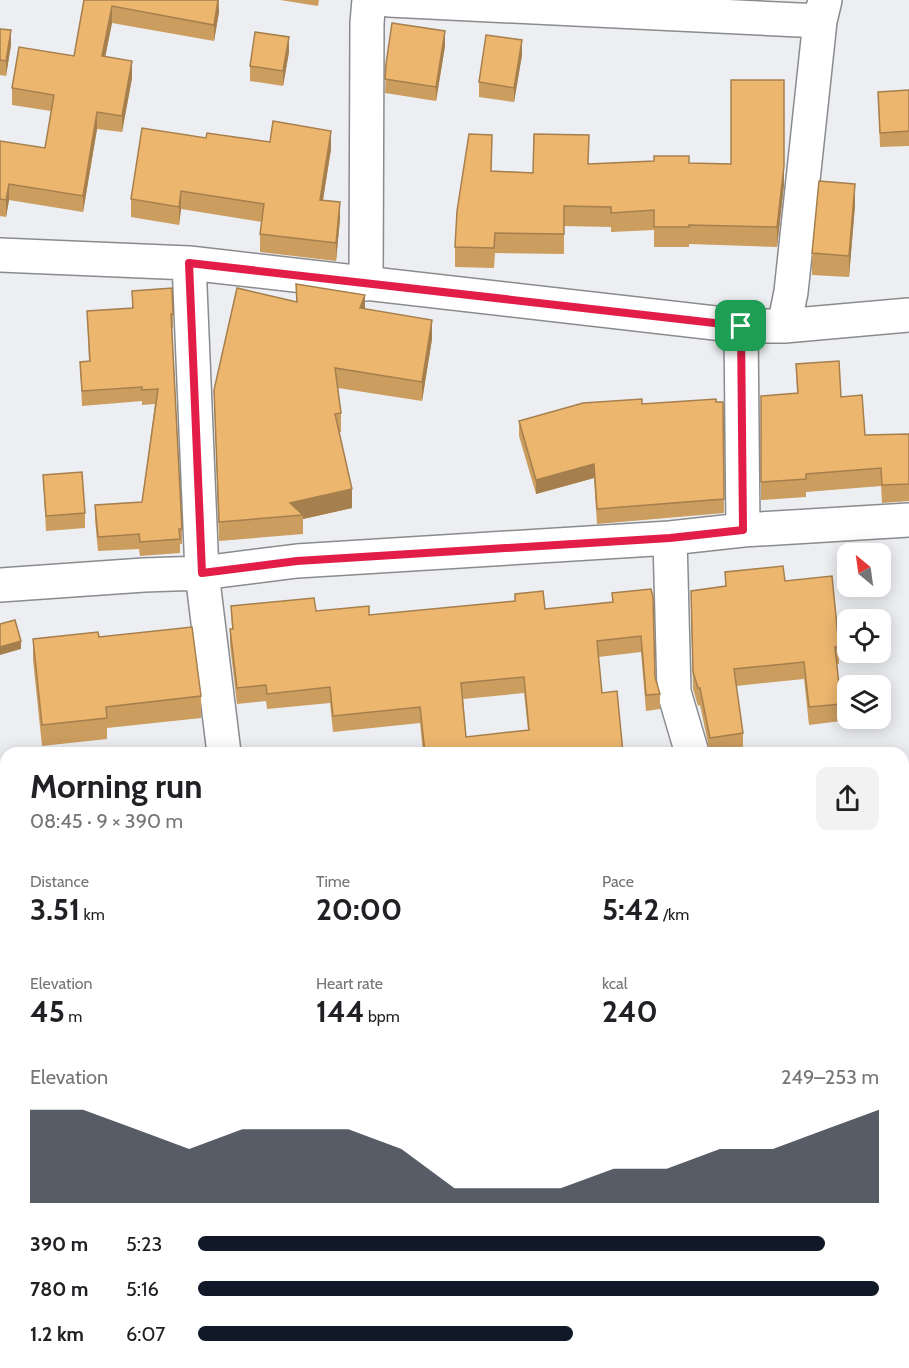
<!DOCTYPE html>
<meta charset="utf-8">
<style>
body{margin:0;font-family:Cabin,sans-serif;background:#f2f2f2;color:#202124;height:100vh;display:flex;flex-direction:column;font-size:22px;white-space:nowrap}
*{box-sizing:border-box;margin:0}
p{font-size:20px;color:#757577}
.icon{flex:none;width:33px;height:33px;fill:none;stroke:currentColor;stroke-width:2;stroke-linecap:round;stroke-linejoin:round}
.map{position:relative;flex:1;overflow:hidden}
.panel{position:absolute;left:0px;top:747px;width:909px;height:621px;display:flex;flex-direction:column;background:#fff;border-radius:18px 18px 0 0;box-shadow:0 3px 15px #0003}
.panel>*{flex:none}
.needle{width:39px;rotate:331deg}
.tools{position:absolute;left:837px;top:543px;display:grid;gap:12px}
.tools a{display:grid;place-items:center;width:54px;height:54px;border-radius:12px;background:#fff;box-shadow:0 3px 15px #0003;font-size:30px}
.pin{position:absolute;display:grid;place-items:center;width:51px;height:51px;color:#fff;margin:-26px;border-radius:12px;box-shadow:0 3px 9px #0006}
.round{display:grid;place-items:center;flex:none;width:63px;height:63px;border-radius:12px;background:#f2f2f2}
.headline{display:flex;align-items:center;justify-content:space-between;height:102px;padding:0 30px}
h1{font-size:33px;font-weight:700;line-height:45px}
.metrics{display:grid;grid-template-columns:repeat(3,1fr);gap:9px;height:102px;padding:6px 30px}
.metrics div{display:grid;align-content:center}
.metrics b{font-size:30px;font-weight:700}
.metrics small{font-size:16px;font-weight:400}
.metrics p{font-size:16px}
.chart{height:168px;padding:12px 30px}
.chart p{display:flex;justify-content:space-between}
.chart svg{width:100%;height:108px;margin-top:6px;fill:#111827;opacity:.7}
ul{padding:0 30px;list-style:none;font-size:20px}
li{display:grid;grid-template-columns:96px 72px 1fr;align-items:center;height:45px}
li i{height:15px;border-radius:8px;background:#111827}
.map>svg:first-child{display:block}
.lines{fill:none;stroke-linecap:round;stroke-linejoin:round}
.minor-casing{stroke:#8a8b8e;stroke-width:36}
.minor{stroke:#fff;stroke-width:33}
.wall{fill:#cb9d5f;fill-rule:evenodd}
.shaded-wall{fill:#a57f4d}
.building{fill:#ecb66e;stroke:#a57f4d;stroke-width:1.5;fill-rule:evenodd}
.route-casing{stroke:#fff;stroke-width:12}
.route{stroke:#e11d48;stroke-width:8}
</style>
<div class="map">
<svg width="909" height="1368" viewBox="0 0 909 1368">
<rect width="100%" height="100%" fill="#edeef1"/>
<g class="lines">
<g class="minor-casing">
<path id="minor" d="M 389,0 L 820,21
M 0,255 L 189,263 L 741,326 L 784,326 L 909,315
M 189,263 L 202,573 L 224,753
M 366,284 L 367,23 L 369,0
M 741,326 L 743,530
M 784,326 L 791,292 L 820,21 L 825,0
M 670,538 L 674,692 L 692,753
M 0,585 L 144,575 L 202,573 L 297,561 L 670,538 L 743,530 L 909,520
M 903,906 L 909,905
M 903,1078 L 909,1082
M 0,1193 L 6,1192
M 306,1362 L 307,1368"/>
</g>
<use href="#minor" class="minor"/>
</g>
<path class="wall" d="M 84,0 L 219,0 L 219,12 L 214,41 L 112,23 L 105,57 L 132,78 L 122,132 L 97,129 L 83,212 L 9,200 L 6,217 L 0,216 L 0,141 L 45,148 L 51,111 L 12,105 L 12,88 L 74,56 Z
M 280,0 L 319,0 L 318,6 Z
M 0,29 L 11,45 L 6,76 L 0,75 Z
M 445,46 L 436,101 L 385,93 L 386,64 Z
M 289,52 L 283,86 L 250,81 L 250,66 Z
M 522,55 L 514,102 L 479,97 L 479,82 Z
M 909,90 L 909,146 L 880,147 L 878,92 Z
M 206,138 L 270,142 L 331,149 L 323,200 L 340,219 L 336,261 L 260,252 L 260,234 L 262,222 L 181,209 L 179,225 L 131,217 L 131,199 Z
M 689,163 L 784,185 L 777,247 L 689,244 L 689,247 L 654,247 L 654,230 L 611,232 L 611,227 L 564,226 L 564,254 L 495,253 L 494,268 L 455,267 L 455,247 L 492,171 L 533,173 L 588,164 Z
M 855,205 L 849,277 L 812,275 L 812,253 Z
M 296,284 L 365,309 L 432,339 L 422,401 L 338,388 L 341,413 L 341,432 L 339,432 L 352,508 L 303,519 L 303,534 L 219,541 L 214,390 L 296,302 Z
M 132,291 L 173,314 L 173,328 L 172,328 L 182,529 L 182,544 L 180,544 L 180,553 L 140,556 L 139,549 L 98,551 L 95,520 L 95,505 L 142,502 L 155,404 L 142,405 L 142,401 L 82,406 L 80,362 L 89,361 L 87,311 L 132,308 Z
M 796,364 L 841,397 L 865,435 L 909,434 L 909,501 L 882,503 L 881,486 L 806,492 L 806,497 L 761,500 L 761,396 L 797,393 Z
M 716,402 L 723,402 L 724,513 L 597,524 L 594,478 L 536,494 L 519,436 L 519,421 L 642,404 Z
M 43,475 L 85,513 L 85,528 L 46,531 Z
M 725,572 L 785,581 L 839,647 L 839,664 L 837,664 L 841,704 L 841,721 L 809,725 L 804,679 L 736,686 L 743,733 L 743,750 L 723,753 L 710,753 L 700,705 L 698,706 L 693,689 L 691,608 L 725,586 Z
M 651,589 L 655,677 L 660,694 L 660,709 L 646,711 L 641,652 L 598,657 L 602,693 L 623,753 L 423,753 L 420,723 L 333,732 L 330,703 L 267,709 L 266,701 L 237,704 L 230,645 L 230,629 L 232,629 L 231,606 L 369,615 L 515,601 L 515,594 L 545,609 L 612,602 L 612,593 ZM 524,693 L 528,730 L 466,737 L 463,699 Z
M 99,637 L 201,696 L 201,718 L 107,728 L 107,739 L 42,746 L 33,660 L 33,639 Z
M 909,839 L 909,887 L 903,887 L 903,840 Z
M 6,877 L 6,1008 L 0,1009 L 0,878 Z
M 909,933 L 909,1062 L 904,1059 L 903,934 Z
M 6,1089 L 6,1156 L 0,1157 L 0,1090 Z
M 353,1362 L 448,1362 L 450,1368 L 356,1368 Z"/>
<path class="shaded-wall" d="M 218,0 L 219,12 L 214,41 L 214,25 Z
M 112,6 L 112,23 L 102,73 L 102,56 Z
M 11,30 L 11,45 L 6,76 L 6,61 Z
M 445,31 L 445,46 L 436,101 L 436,87 Z
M 289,37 L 289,52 L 283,86 L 283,71 Z
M 522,40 L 522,55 L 514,102 L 514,88 Z
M 132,61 L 132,78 L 122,132 L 122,116 Z
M 784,80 L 784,185 L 777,247 L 777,227 Z
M 97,112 L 97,129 L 83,212 L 83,196 Z
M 331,131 L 331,149 L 320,218 L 320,200 Z
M 9,184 L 9,200 L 6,217 L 6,200 Z
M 855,184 L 855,205 L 849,277 L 849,256 Z
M 181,191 L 181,209 L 179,225 L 179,207 Z
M 340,202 L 340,219 L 336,261 L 336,243 Z
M 365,295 L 365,314 L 360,308 Z
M 432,320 L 432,339 L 422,401 L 422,382 Z
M 594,464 L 594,478 L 536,494 L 536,480 Z
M 352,489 L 352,508 L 303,519 L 303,515 L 290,503 Z
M 21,641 L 21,649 L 0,655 L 0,647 Z
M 906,872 L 906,886 L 903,887 L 903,873 Z
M 909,1202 L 909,1217 L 903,1220 L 903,1205 Z
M 220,1362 L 263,1362 L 263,1368 L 191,1368 Z"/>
<path class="building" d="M 84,0 L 218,0 L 214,25 L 112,6 L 102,56 L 132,61 L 122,116 L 97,112 L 83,196 L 9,184 L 6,200 L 0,199 L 0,141 L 45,148 L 54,95 L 12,88 L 19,47 L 74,56 Z
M 392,23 L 445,31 L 436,87 L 385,79 L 386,64 Z
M 0,29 L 11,30 L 6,61 L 0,60 Z
M 255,32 L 289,37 L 283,71 L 250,66 Z
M 486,35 L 522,40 L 514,88 L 479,82 Z
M 731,80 L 784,80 L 784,166 L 777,227 L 689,225 L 689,227 L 654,227 L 654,210 L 611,213 L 611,207 L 564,206 L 564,234 L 495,233 L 494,248 L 455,247 L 457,211 L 469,134 L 492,135 L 491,171 L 533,173 L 534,134 L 589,135 L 588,164 L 654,161 L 654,156 L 689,156 L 689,163 L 731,164 Z
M 909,90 L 909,131 L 880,133 L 878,92 Z
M 273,121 L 331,131 L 320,200 L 340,202 L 336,243 L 260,234 L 264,204 L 181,191 L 179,207 L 131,199 L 142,128 L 206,138 L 207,133 L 270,142 Z
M 819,181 L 855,184 L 849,256 L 812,253 Z
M 296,284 L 365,295 L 360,308 L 432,320 L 422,382 L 335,368 L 341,413 L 335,414 L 352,489 L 290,503 L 303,515 L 219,522 L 214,390 L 237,288 L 297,302 Z
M 172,288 L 173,314 L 171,314 L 182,529 L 179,529 L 180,539 L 140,542 L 139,534 L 98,537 L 95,505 L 142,502 L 158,389 L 142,390 L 142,387 L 82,391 L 80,362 L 90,361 L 87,311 L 133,308 L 132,291 Z
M 839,361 L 841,397 L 862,395 L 865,435 L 909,434 L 909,484 L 882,485 L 881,468 L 806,474 L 806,479 L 761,482 L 761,396 L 798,393 L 796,364 Z
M 642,399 L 642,404 L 716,399 L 716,402 L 723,402 L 724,499 L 597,509 L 594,464 L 536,480 L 519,421 L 583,403 Z
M 82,472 L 85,513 L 46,516 L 43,475 Z
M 783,566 L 785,581 L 832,576 L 839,647 L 835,647 L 841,704 L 809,707 L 804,662 L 734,669 L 743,733 L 710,738 L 700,688 L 698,688 L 693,672 L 691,591 L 726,586 L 725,572 Z
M 651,589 L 653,597 L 655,677 L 660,694 L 646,695 L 641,636 L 597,641 L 602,693 L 617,691 L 623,753 L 425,753 L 420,707 L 333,716 L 330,687 L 267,694 L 266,685 L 237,688 L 230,629 L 233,629 L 231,606 L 314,598 L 316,611 L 369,606 L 369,615 L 515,601 L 515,594 L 543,591 L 545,609 L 613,602 L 612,593 ZM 524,677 L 529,730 L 466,737 L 461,683 Z
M 15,620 L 21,641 L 0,647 L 0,624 Z
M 192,627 L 201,696 L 106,707 L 107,718 L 42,725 L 33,639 L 98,632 L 99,637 Z
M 909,839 L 909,872 L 903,873 L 903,840 Z
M 6,877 L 6,989 L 0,990 L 0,878 Z
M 909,933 L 909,1047 L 903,1045 L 903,934 Z
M 6,1089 L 6,1141 L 0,1142 L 0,1090 Z
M 905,1154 L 906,1156 L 909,1154 L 909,1202 L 903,1205 L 903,1155 Z
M 0,1338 L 1,1338 L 6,1353 L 6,1362 L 9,1362 L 10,1364 L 20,1362 L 220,1362 L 191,1368 L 0,1368 Z
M 361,1362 L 448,1362 L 450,1368 L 363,1368 Z"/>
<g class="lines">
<g class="route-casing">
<path id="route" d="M 189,263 L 741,326 L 743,530 L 670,538 L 297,561 L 202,573 Z"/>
</g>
<use href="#route" class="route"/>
</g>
</svg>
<div class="tools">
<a><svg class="needle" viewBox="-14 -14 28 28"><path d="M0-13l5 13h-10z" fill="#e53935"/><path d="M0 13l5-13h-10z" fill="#757577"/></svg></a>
<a><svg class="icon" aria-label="locate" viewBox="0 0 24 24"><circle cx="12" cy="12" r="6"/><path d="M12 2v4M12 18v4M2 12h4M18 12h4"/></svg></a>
<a><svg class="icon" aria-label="layers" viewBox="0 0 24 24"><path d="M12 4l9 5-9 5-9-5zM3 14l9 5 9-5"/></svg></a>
</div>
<div class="pin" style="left:741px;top:326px;background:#1e9e55"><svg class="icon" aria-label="arrive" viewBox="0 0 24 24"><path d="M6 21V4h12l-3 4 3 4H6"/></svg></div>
<section class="panel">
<div class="headline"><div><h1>Morning run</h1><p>08:45 · 9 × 390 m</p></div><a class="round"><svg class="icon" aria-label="share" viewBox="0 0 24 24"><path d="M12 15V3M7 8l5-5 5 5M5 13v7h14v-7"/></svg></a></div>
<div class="metrics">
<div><p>Distance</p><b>3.51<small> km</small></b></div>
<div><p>Time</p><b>20:00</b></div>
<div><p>Pace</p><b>5:42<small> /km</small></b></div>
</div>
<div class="metrics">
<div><p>Elevation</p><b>45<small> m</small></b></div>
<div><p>Heart rate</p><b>144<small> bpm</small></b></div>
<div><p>kcal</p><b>240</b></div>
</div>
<div class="chart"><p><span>Elevation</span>249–253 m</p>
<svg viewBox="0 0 160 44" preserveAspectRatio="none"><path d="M0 44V6L10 6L20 14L30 22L40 14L50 14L60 14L70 22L80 38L90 38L100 38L110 30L120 30L130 22L140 22L150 14L160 6V44z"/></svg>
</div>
<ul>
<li><b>390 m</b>5:23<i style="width:92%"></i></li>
<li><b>780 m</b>5:16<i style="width:100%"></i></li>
<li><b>1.2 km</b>6:07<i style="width:55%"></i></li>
</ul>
</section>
</div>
